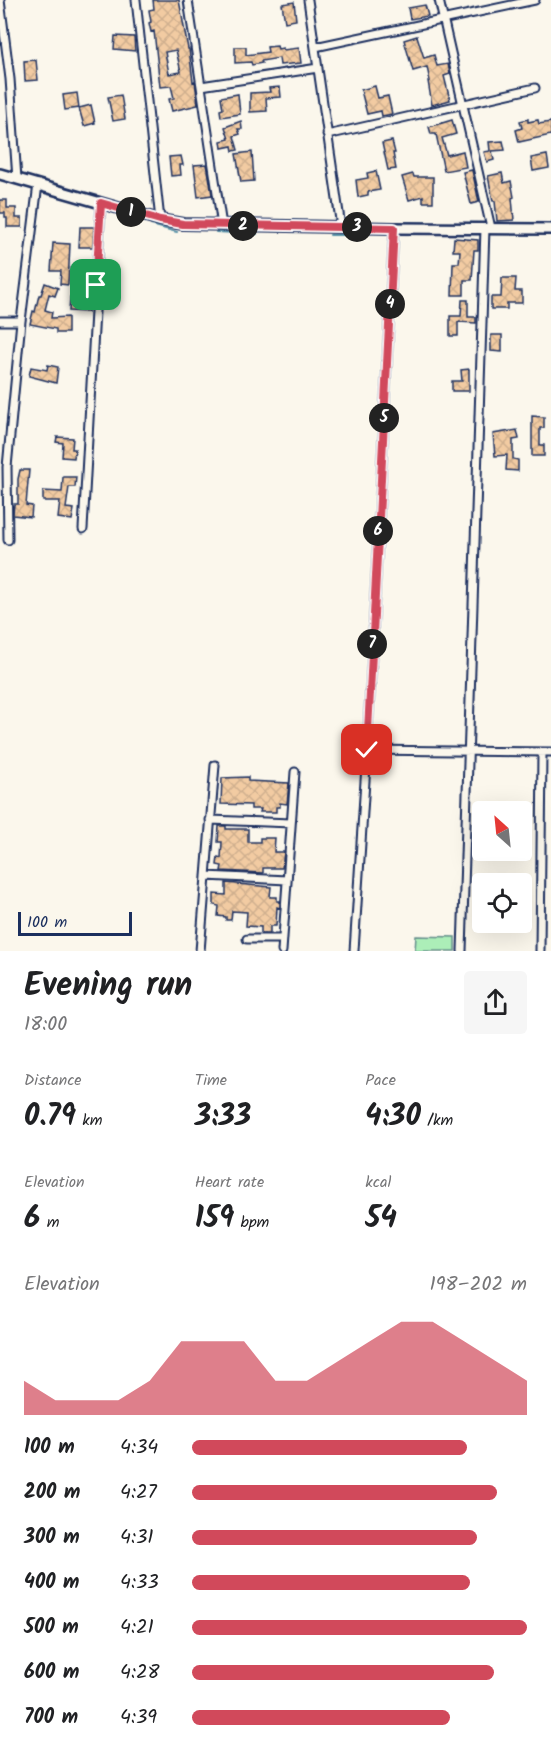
<!DOCTYPE html>
<meta charset="utf-8">
<style>
body{margin:0;font-family:Kalam,sans-serif;background:#f6f6f6;color:#202124;height:100vh;display:flex;flex-direction:column;font-size:22px;white-space:nowrap}
*{box-sizing:border-box;margin:0}
p{font-size:20px;color:#757577}
.icon{flex:none;width:33px;height:33px;fill:none;stroke:currentColor;stroke-width:2;stroke-linecap:round;stroke-linejoin:round}
.map{position:relative;height:951px;overflow:hidden}
.side{display:flex;flex-direction:column;background:#fff;flex:1}
.side>*{flex:none}
.needle{width:39px;rotate:333deg}
.fabs{position:absolute;left:472px;top:801px;display:grid;gap:12px}
.fabs a{display:grid;place-items:center;width:60px;height:60px;border-radius:6px;background:#fff;box-shadow:0 6px 24px #0002;font-size:30px}
.scale{position:absolute;left:18px;bottom:15px;width:114px;box-sizing:border-box;padding-left:6px;border:3px solid #1b2f5e;border-top:0;font-size:16px;line-height:21px;white-space:nowrap;color:#1b2f5e;-webkit-text-stroke:4px #fbf7ec;paint-order:stroke}
.pin{position:absolute;display:grid;place-items:center;width:51px;height:51px;color:#fff;margin:-26px;border-radius:12px;box-shadow:0 3px 9px #0006}
.km{position:absolute;width:30px;height:30px;margin:-15px;border-radius:50%;background:#222;color:#fff;font-size:16px;line-height:30px;text-align:center}
.round{display:grid;place-items:center;flex:none;width:63px;height:63px;border-radius:6px;background:#f6f6f6}
.headline{display:flex;align-items:center;justify-content:space-between;height:102px;padding:0 24px}
h1{font-size:33px;font-weight:700;line-height:45px}
.figures{display:grid;grid-template-columns:repeat(3,1fr);gap:9px;height:102px;padding:6px 24px}
.figures div{display:grid;align-content:center}
.figures b{font-size:30px;font-weight:700}
.figures small{font-size:16px;font-weight:400}
.figures p{font-size:16px}
.chart{height:168px;padding:12px 24px}
.chart p{display:flex;justify-content:space-between}
.chart svg{width:100%;height:108px;margin-top:6px;fill:#d1495b;opacity:.7}
ul{padding:0 24px;list-style:none;font-size:20px}
li{display:grid;grid-template-columns:96px 72px 1fr;align-items:center;height:45px}
li i{height:15px;border-radius:8px;background:#d1495b}
.map>svg:first-child{display:block}
.garden{fill:#aceeb8;stroke:#648e8b;stroke-width:1.5}
.lines{fill:none;stroke-linecap:round;stroke-linejoin:round}
.stream{stroke:#5790a6;stroke-width:2}
.building{fill:url(#building-cross-hatch);stroke:#1b2f5e;stroke-width:1.5;fill-rule:evenodd}
.minor-casing{stroke:#1b2f5e;stroke-width:11}
.secondary-casing{stroke:#1b2f5e;stroke-width:14}
.minor{stroke:#fbf7ec;stroke-width:7}
.secondary{stroke:#fbf7ec;stroke-width:9}
.route-casing{stroke:#fff;stroke-width:12}
.route{stroke:#d1495b;stroke-width:8}
</style>
<div class="map">
<svg width="551" height="951" viewBox="0 0 551 951">
<defs>
<pattern id="building-cross-hatch" width="8" height="8" patternUnits="userSpaceOnUse" patternTransform="scale(1.5)"><rect width="8" height="8" fill="#f2cba2"/><path d="M0 0l8 8M0 8l8-8" fill="none" stroke="#cfaf8e"/></pattern>
</defs>
<rect width="100%" height="100%" fill="#fbf7ec"/>
<filter id="ink" filterUnits="userSpaceOnUse"><feTurbulence type="fractalNoise" baseFrequency=".0167" numOctaves="2"/><feDisplacementMap in="SourceGraphic" scale="12" xChannelSelector="R" yChannelSelector="G"/><feConvolveMatrix kernelMatrix="1 2 1 2 8 2 1 2 1" color-interpolation-filters="sRGB"/></filter>
<g filter="url(#ink)">
<path class="garden" d="M 416,936 L 455,937 L 455,951 L 415,951 Z"/>
<g class="lines">
<path class="stream" d="M 151,225 L 177,232
M 216,232 L 257,234
M 330,235 L 361,235"/>
</g>
<path class="building" d="M 153,0 L 179,0 L 188,49 L 189,49 L 193,82 L 195,81 L 198,105 L 172,111 L 169,99 L 174,98 L 171,86 L 160,87 L 154,31 L 151,32 L 149,23 L 151,22 L 149,10 L 154,9 ZM 176,50 L 181,72 L 169,74 L 165,52 Z
M 294,2 L 296,20 L 285,22 L 282,4 Z
M 425,5 L 428,16 L 410,19 L 408,8 Z
M 115,36 L 134,37 L 135,51 L 114,49 Z
M 417,36 L 424,58 L 434,55 L 437,66 L 448,64 L 450,74 L 444,76 L 450,100 L 432,105 L 428,81 L 430,81 L 427,67 L 413,71 L 404,40 Z
M 277,46 L 278,49 L 283,48 L 283,50 L 299,48 L 301,63 L 280,65 L 279,58 L 261,61 L 262,63 L 252,65 L 251,62 L 235,63 L 235,47 L 246,47 L 246,55 L 268,52 L 267,47 Z
M 36,60 L 38,80 L 25,81 L 24,61 Z
M 375,86 L 378,98 L 388,96 L 392,114 L 382,116 L 381,111 L 367,114 L 361,90 Z
M 280,87 L 281,97 L 266,98 L 267,111 L 250,112 L 250,93 L 270,92 L 269,88 Z
M 77,93 L 79,108 L 65,110 L 63,95 Z
M 238,94 L 240,114 L 221,117 L 220,110 L 223,109 L 221,97 Z
M 121,95 L 125,119 L 113,121 L 108,97 Z
M 91,105 L 95,123 L 84,126 L 79,108 Z
M 528,119 L 528,122 L 538,120 L 539,124 L 551,122 L 551,135 L 519,142 L 516,130 L 522,128 L 520,121 Z
M 452,120 L 456,134 L 442,138 L 447,155 L 463,151 L 466,167 L 444,171 L 436,134 L 431,134 L 429,127 Z
M 241,121 L 242,129 L 238,129 L 240,134 L 234,136 L 238,150 L 233,151 L 232,146 L 222,148 L 221,141 L 229,139 L 225,127 Z
M 392,141 L 395,153 L 393,153 L 396,169 L 388,170 L 382,143 Z
M 503,141 L 505,150 L 492,151 L 494,160 L 487,162 L 484,152 L 490,151 L 489,142 Z
M 252,152 L 254,181 L 241,182 L 236,154 Z
M 547,155 L 549,168 L 533,171 L 531,158 Z
M 181,156 L 183,165 L 180,165 L 181,175 L 171,176 L 169,157 Z
M 207,164 L 212,195 L 198,197 L 194,165 Z
M 472,170 L 479,202 L 471,204 L 463,172 Z
M 376,171 L 380,190 L 368,192 L 368,195 L 358,197 L 356,180 L 368,178 L 367,173 Z
M 502,173 L 504,183 L 511,181 L 514,197 L 512,198 L 514,220 L 497,221 L 495,201 L 493,201 L 488,176 Z
M 413,174 L 414,177 L 433,177 L 433,202 L 423,202 L 423,196 L 409,200 L 402,177 Z
M 0,200 L 7,200 L 7,208 L 16,208 L 16,218 L 22,218 L 22,227 L 7,227 L 7,218 L 5,218 L 5,213 L 0,213 Z
M 80,227 L 94,227 L 93,247 L 79,247 Z
M 454,238 L 478,240 L 478,250 L 474,250 L 472,280 L 464,280 L 464,295 L 452,295 L 453,263 L 459,263 L 460,251 L 453,251 Z
M 53,243 L 70,244 L 68,285 L 60,284 L 61,271 L 51,271 Z
M 502,278 L 516,278 L 515,291 L 522,291 L 522,303 L 507,303 L 507,309 L 491,309 L 491,297 L 501,297 Z
M 45,283 L 58,288 L 55,296 L 49,294 L 45,310 L 52,312 L 51,318 L 68,317 L 68,333 L 56,333 L 56,329 L 30,324 L 33,311 L 35,312 L 39,295 L 41,295 Z
M 74,287 L 84,288 L 84,298 L 88,298 L 88,312 L 69,311 L 70,297 L 74,297 Z
M 462,300 L 468,300 L 468,317 L 476,317 L 476,323 L 458,322 L 458,336 L 450,336 L 450,316 L 461,316 Z
M 491,335 L 502,335 L 502,352 L 491,351 Z
M 48,365 L 58,367 L 56,383 L 29,376 L 31,367 L 47,370 Z
M 469,369 L 469,391 L 452,391 L 452,381 L 462,381 L 461,370 Z
M 532,416 L 544,417 L 544,428 L 540,428 L 540,445 L 544,445 L 544,456 L 532,456 Z
M 517,430 L 519,439 L 513,440 L 513,459 L 518,460 L 518,471 L 506,470 L 507,455 L 495,456 L 493,434 Z
M 57,437 L 73,438 L 72,449 L 75,449 L 74,458 L 62,457 L 63,443 L 56,442 Z
M 20,470 L 29,470 L 26,505 L 32,506 L 31,517 L 13,515 L 14,504 L 18,504 L 18,479 Z
M 63,477 L 76,477 L 75,487 L 69,487 L 66,508 L 74,509 L 72,520 L 58,518 L 60,501 L 43,501 L 43,491 L 62,492 Z
M 248,777 L 248,781 L 289,783 L 287,804 L 280,803 L 280,807 L 276,807 L 276,812 L 260,812 L 261,809 L 251,809 L 251,805 L 221,804 L 222,778 Z
M 219,826 L 226,826 L 226,829 L 248,829 L 248,842 L 260,842 L 260,838 L 275,838 L 274,852 L 284,852 L 282,868 L 263,868 L 263,873 L 221,871 L 222,866 L 217,865 L 218,857 L 221,858 L 222,842 L 218,842 Z
M 226,883 L 271,887 L 270,897 L 277,897 L 277,901 L 280,901 L 280,908 L 277,907 L 276,926 L 270,926 L 270,933 L 261,933 L 261,927 L 246,926 L 247,912 L 232,911 L 231,920 L 226,920 L 226,917 L 218,916 L 219,906 L 214,905 L 214,894 L 226,895 Z"/>
<g class="lines">
<g class="minor-casing">
<path id="minor" d="M 0,0 L 10,79 L 17,179
M 136,0 L 160,220
M 188,0 L 222,226
M 308,0 L 341,227
M 439,0 L 491,228
M 315,47 L 535,0
M 201,86 L 318,68
M 327,135 L 535,88
M 0,321 L 21,321
M 83,529 L 101,203
M 8,540 L 7,467 L 21,321 L 38,184
M 367,750 L 551,752
M 210,820 L 291,823
M 206,876 L 287,880
M 247,939 L 283,939
M 200,951 L 215,765
M 282,951 L 295,772
M 354,951 L 367,750 L 394,228
M 462,951 L 485,228
M 540,951 L 542,752"/>
</g>
<g class="secondary-casing">
<path id="secondary" d="M 0,174 L 160,220 L 183,224 L 394,228 L 551,229"/>
</g>
<use href="#minor" class="minor"/>
<use href="#secondary" class="secondary"/>
</g>
</g>
<g class="lines" filter="url(#ink)">
<g class="route-casing">
<path id="route" d="M 96,285 L 101,203 L 160,220 L 183,224 L 394,228 L 367,750"/>
</g>
<use href="#route" class="route"/>
</g>
</svg>
<div class="fabs">
<a><svg class="needle" viewBox="-14 -14 28 28"><path d="M0-13l5 13h-10z" fill="#e53935"/><path d="M0 13l5-13h-10z" fill="#757577"/></svg></a>
<a><svg class="icon" aria-label="locate" viewBox="0 0 24 24"><circle cx="12" cy="12" r="6"/><path d="M12 2v4M12 18v4M2 12h4M18 12h4"/></svg></a>
</div>
<div class="scale">100 m</div>
<div class="pin" style="left:96px;top:285px;background:#1e9e55"><svg class="icon" aria-label="arrive" viewBox="0 0 24 24"><path d="M6 21V4h12l-3 4 3 4H6"/></svg></div>
<div class="pin" style="left:367px;top:750px;background:#d93025"><svg class="icon" aria-label="check" viewBox="0 0 24 24"><path d="M5 12l5 5 9-10"/></svg></div>
<b class="km" style="left:131px;top:212px">1</b>
<b class="km" style="left:243px;top:226px">2</b>
<b class="km" style="left:357px;top:227px">3</b>
<b class="km" style="left:390px;top:304px">4</b>
<b class="km" style="left:384px;top:418px">5</b>
<b class="km" style="left:378px;top:531px">6</b>
<b class="km" style="left:372px;top:644px">7</b>
</div>
<section class="side">
<div class="headline"><div><h1>Evening run</h1><p>18:00</p></div><a class="round"><svg class="icon" aria-label="share" viewBox="0 0 24 24"><path d="M12 15V3M7 8l5-5 5 5M5 13v7h14v-7"/></svg></a></div>
<div class="figures">
<div><p>Distance</p><b>0.79<small> km</small></b></div>
<div><p>Time</p><b>3:33</b></div>
<div><p>Pace</p><b>4:30<small> /km</small></b></div>
</div>
<div class="figures">
<div><p>Elevation</p><b>6<small> m</small></b></div>
<div><p>Heart rate</p><b>159<small> bpm</small></b></div>
<div><p>kcal</p><b>54</b></div>
</div>
<div class="chart"><p><span>Elevation</span>198–202 m</p>
<svg viewBox="0 0 160 44" preserveAspectRatio="none"><path d="M0 44V30L10 38L20 38L30 38L40 30L50 14L60 14L70 14L80 30L90 30L100 22L110 14L120 6L130 6L140 14L150 22L160 30V44z"/></svg>
</div>
<ul>
<li><b>100 m</b>4:34<i style="width:82%"></i></li>
<li><b>200 m</b>4:27<i style="width:91%"></i></li>
<li><b>300 m</b>4:31<i style="width:85%"></i></li>
<li><b>400 m</b>4:33<i style="width:83%"></i></li>
<li><b>500 m</b>4:21<i style="width:100%"></i></li>
<li><b>600 m</b>4:28<i style="width:90%"></i></li>
<li><b>700 m</b>4:39<i style="width:77%"></i></li>
</ul>
</section>
